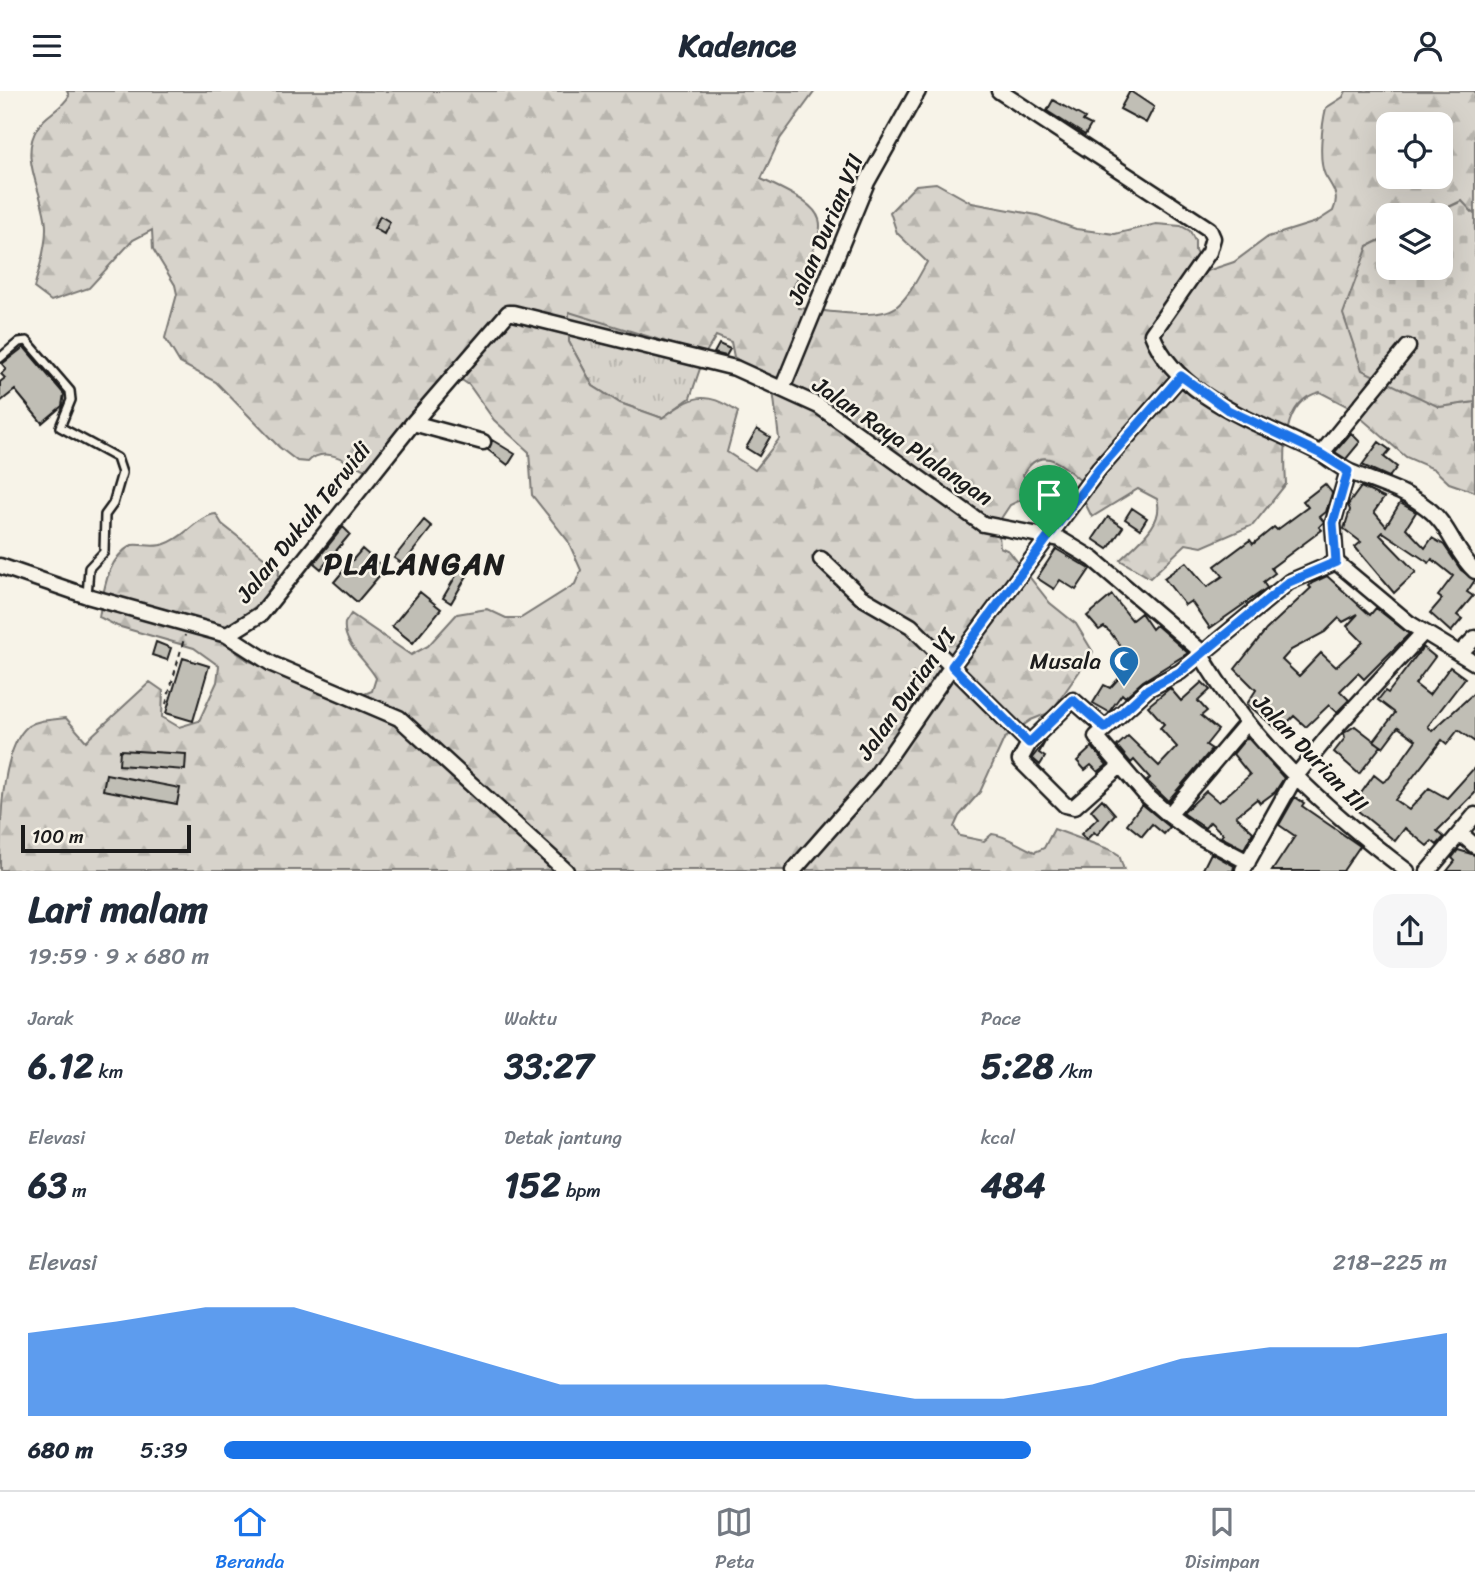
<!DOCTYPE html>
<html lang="id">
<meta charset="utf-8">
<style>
body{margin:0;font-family:Sriracha,sans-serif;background:#f6f6f7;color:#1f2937;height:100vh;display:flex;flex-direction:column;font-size:26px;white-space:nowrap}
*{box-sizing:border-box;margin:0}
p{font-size:23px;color:#747a83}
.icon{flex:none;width:38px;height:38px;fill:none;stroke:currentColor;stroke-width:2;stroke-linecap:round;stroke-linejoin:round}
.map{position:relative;height:780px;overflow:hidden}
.drawer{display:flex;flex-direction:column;background:#fff;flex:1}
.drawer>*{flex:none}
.fabs{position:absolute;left:1376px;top:21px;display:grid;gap:14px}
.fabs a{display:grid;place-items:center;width:77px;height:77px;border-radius:14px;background:#fff;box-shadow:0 7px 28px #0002;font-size:35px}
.scale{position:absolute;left:21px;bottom:18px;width:170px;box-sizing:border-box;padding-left:7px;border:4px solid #1c1c1c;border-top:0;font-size:19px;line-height:24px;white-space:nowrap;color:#1c1c1c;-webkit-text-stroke:5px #f7f3e8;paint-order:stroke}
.pin{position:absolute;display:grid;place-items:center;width:60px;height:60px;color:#fff;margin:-72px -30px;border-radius:50% 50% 50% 0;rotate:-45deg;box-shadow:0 0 7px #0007}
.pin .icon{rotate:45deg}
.round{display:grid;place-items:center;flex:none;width:74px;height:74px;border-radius:21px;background:#f6f6f7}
.summary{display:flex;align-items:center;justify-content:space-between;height:119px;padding:0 28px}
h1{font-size:38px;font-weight:800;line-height:52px}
.figures{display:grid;grid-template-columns:repeat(3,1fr);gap:10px;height:119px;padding:7px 28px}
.figures div{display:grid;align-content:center}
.figures b{font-size:35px;font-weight:800}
.figures small{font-size:19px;font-weight:400}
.figures p{font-size:19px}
.chart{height:196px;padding:14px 28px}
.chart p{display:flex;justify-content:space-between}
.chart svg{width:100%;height:126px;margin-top:7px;fill:#1a73e8;opacity:.7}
ul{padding:0 28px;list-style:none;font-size:23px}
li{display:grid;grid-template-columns:112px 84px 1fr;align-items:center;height:52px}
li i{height:18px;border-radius:9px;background:#1a73e8}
header{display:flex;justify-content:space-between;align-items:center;height:91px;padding:0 28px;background:#fff;font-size:32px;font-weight:800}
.menu{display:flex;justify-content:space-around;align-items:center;height:98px;border-top:2px solid #e0e1e3;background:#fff;font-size:19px;color:#747a83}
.menu a{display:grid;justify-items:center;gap:4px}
.menu .current{color:#1a73e8}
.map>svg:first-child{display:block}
.grass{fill:url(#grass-tufts);stroke:#7a7874;stroke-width:2}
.forest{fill:url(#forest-firs);stroke:#7a7874;stroke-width:2;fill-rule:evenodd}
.cemetery{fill:url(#cemetery-stones);stroke:#7a7874;stroke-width:2}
.building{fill:#c0beb5;stroke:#1c1c1c;stroke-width:2;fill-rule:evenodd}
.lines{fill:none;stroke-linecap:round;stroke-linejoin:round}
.service-casing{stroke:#1c1c1c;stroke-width:12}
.minor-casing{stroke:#1c1c1c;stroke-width:19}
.path{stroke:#1c1c1c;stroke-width:2;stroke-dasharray:5 5;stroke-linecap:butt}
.service{stroke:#f7f3e8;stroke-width:7}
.minor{stroke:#f7f3e8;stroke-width:14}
.route-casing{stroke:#fff;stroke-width:14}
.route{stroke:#1a73e8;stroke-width:9}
.labels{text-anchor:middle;stroke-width:5;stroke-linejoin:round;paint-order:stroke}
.street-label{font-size:23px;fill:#1c1c1c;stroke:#f7f3e8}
.poi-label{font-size:23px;fill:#1c1c1c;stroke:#f7f3e8;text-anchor:end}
.district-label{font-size:30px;font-weight:bold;letter-spacing:2px;fill:#1c1c1c;stroke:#f7f3e8}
</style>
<header><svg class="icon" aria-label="menu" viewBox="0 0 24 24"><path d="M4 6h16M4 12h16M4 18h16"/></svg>Kadence<svg class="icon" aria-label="person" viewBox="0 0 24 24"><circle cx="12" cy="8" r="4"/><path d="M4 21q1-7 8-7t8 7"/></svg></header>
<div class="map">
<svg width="1475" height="780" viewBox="0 0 1475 780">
<defs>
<pattern id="grass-tufts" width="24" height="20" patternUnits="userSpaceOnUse" patternTransform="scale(1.75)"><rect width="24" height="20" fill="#d7d3cb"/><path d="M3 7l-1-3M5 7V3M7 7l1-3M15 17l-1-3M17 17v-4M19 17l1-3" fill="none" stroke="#b8b5ae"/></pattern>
<pattern id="forest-firs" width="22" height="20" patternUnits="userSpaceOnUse" patternTransform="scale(1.75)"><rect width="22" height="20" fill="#d7d3cb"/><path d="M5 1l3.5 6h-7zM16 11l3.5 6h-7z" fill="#b8b5ae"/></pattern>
<pattern id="cemetery-stones" width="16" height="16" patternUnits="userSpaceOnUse" patternTransform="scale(1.75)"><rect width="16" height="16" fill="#d7d3cb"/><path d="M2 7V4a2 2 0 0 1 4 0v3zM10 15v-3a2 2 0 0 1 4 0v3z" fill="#b8b5ae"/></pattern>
</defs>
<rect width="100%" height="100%" fill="#f7f3e8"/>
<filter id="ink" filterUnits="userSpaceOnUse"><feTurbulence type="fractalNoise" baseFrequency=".0143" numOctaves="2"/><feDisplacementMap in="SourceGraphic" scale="14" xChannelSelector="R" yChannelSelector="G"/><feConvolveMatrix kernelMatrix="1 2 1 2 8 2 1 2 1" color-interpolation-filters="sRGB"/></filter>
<g filter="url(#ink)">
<path class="grass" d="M 569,220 L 705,263 L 690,307 L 662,327 L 620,312 L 593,295 L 569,251 Z"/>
<path class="forest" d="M 67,0 L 815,0 L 780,48 L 761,88 C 838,123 830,130 792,198 L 799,217 C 823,219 876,230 896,216 C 909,206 919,185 927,171 L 897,142 L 890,121 L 916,94 L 936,92 L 972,112 L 1037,124 L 1076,138 L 1115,143 L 1156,133 L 1181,135 L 1190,140 L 1195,150 L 1195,160 L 1207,180 L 1234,171 L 1268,146 L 1316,131 L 1333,120 C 1340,104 1333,98 1325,84 C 1318,70 1322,33 1326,17 L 1343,6 L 1346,0 L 1475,0 L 1475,124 L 1461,110 L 1432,124 L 1388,124 L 1388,145 L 1368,155 L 1439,316 L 1475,311 L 1475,401 L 1449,392 L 1434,378 L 1406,366 L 1347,315 L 1320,301 C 1281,310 1284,361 1286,393 L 1253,434 L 1202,456 L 1186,453 L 1150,487 L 1120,469 C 1136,453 1165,433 1157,408 L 1138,398 L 1092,426 L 1081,404 L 1083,392 C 1064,376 1042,350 1023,384 L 1035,402 L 1010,414 L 998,432 L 1000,456 L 1009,460 L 1050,512 L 1076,533 L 1093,561 L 1051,621 L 1031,629 L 1004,648 L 980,701 L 959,725 L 954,736 L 960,745 L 984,750 L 992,743 C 1006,744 1021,756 1035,761 L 1044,757 L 1054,738 L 1111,759 L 1119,764 L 1124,779 L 0,779 C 0,739 0,658 28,635 C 39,628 53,629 66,627 L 86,650 L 150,591 L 163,600 L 162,626 L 179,636 L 199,630 L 217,591 L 219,575 L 194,557 L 117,535 L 99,526 C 104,500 106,468 132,454 C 144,453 154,457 165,453 C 185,447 197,425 216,423 L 222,433 L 279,478 C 281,501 250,520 233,531 L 233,559 L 249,570 L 357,606 L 372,600 L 376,587 C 367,570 342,553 345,532 L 351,523 L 411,564 L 428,555 L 457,523 L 487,518 L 506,527 L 521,527 L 575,493 L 581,479 L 568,450 L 532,404 L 529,361 L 494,329 L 469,294 L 447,279 L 387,357 L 365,379 C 346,370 324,354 308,371 L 297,370 L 279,356 L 216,291 L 180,272 L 165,247 L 177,203 L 175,194 L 153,158 L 152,139 L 133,149 L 89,197 L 51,210 L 34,197 C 39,178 46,157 46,137 C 46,105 17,67 38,36 C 46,23 61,19 69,5 ZM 1388,33 L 1440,33 L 1440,86 L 1388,86 ZM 569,221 L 705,263 L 716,245 L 731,251 L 734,266 L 772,291 L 779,348 L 755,379 L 727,361 L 738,321 C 704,299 694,304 662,327 L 620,312 L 593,295 L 569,251 Z"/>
<path class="cemetery" d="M 1462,110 L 1475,124 L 1475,311 L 1439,316 L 1362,279 L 1343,223 L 1368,155 L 1388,145 L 1388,177 L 1440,177 L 1440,124 L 1432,124 Z"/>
<path class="building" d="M 1130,0 L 1154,16 L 1146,32 L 1120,18 Z
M 1053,9 L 1085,27 L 1083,30 L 1091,34 L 1085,44 L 1047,20 Z
M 380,125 L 390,131 L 384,143 L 374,137 Z
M 719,253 L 730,258 L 726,265 L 714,262 Z
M 24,256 L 64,303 L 62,315 L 42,332 L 15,299 L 0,311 L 0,291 L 5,287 L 1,283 L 6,278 L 2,273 Z
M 757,338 L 770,346 L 759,365 L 746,357 Z
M 1351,342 L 1360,351 L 1346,368 L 1335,361 Z
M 492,349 L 515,363 L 508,374 L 488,359 Z
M 1379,351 L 1390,359 L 1384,366 L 1397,376 L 1389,386 L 1362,374 Z
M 1325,393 L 1332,402 L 1326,421 L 1320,426 L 1324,431 L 1319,436 L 1322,439 L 1271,477 L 1275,482 L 1263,491 L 1267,497 L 1210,537 L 1191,510 L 1185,514 L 1164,487 L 1186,471 L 1207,496 L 1223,485 L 1215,475 L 1250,449 L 1253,453 L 1274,436 L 1277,439 L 1308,416 L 1303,410 Z
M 1361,396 L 1384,407 L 1374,421 L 1386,435 L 1400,412 L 1416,421 L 1406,437 L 1425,457 L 1432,447 L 1444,454 L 1461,479 L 1475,489 L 1467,501 L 1473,505 L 1457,524 L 1462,528 L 1451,541 L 1430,522 L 1442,508 L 1438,505 L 1453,485 L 1432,468 L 1429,472 L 1383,441 L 1380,444 L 1416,481 L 1394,502 L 1355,456 L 1361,451 L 1344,438 L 1350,419 L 1348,414 Z
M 1132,417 L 1147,427 L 1140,438 L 1125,428 Z
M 1108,426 L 1123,436 L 1108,458 L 1093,448 Z
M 424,429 L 432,436 L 403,473 L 394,467 Z
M 343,436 L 350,443 L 321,478 L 314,472 Z
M 362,458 L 385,478 L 357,511 L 334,491 Z
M 1056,458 L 1090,478 L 1076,499 L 1060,489 L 1054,498 L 1037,487 Z
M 460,478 L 468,483 L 451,512 L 443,507 Z
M 1327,485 L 1370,524 L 1376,517 L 1409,543 L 1364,588 L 1358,582 L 1340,600 L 1349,609 L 1337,621 L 1329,614 L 1306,636 L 1294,625 L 1279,640 L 1247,613 L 1256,599 L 1235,578 L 1266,539 L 1311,497 L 1309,495 L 1312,492 ZM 1358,523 L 1347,535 L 1363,551 L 1336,576 L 1321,562 L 1299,585 L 1282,569 L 1291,559 L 1325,541 L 1339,527 L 1343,531 Z
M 420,501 L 441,518 L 413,552 L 392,535 Z
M 1112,504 L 1132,529 L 1141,522 L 1152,538 L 1156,534 L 1188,562 L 1143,590 L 1125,606 L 1122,603 L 1109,621 L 1093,612 L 1104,594 L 1110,597 L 1133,572 L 1110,541 L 1104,536 L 1099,539 L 1087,525 Z
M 156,551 L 171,557 L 167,569 L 152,564 Z
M 1423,556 L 1435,566 L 1415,593 L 1429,604 L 1450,576 L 1465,587 L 1428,635 L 1432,640 L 1475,601 L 1475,651 L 1458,639 L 1447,653 L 1442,649 L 1395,709 L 1409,719 L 1429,697 L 1447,707 L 1475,676 L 1475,702 L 1437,740 L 1444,746 L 1437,754 L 1432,750 L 1427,755 L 1405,737 L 1395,750 L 1352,715 L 1374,684 L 1383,691 L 1389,687 L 1416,649 L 1398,636 L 1383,656 L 1374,650 L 1395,622 L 1378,609 L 1385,600 L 1388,602 Z
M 183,567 L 209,575 L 193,630 L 166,622 Z
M 1202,591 L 1210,599 L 1198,610 L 1207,620 L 1201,625 L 1218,639 L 1206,654 L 1212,658 L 1168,710 L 1147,690 L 1150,687 L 1134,669 L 1131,672 L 1117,655 L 1128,645 L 1159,675 L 1177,656 L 1160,637 L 1164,633 L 1148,615 L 1170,597 L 1181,610 Z
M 1355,635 L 1381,655 L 1359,683 L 1334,661 L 1345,647 L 1344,642 Z
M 1247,646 L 1284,687 L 1275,701 L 1260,712 L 1257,708 L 1236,725 L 1253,741 L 1244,758 L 1221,746 L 1223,743 L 1210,731 L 1205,737 L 1183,722 L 1206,700 L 1219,711 L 1250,684 L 1233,663 Z
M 1046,649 L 1039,662 L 1045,666 L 1040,674 L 1032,667 Z
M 1092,656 L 1107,674 L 1098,681 L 1091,674 L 1085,679 L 1077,670 Z
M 120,659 L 186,663 L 185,679 L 119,674 Z
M 106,683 L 180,697 L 177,713 L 103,699 Z
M 1295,706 L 1304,712 L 1302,715 L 1360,755 L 1343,780 L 1272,780 L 1295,745 L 1279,734 Z
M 1102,708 L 1115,723 L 1097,744 L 1094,741 L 1086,749 L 1081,743 L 1098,727 L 1091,719 Z
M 1142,713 L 1170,736 L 1164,743 L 1152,733 L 1142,745 L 1127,733 Z
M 1458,759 L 1475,764 L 1475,780 L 1447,780 L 1455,770 L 1452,767 Z
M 1211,762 L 1234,775 L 1233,780 L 1202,780 Z"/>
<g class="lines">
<g class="service-casing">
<path id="service" d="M 0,267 L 19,251 L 27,250 L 70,300 L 71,309 L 60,336 L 117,367 L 122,382 L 113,413 L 105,424 L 104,461 L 89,477 L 87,505"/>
</g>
<g class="minor-casing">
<path id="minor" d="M 999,0 L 1209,138 L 1213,147 L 1209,161 L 1152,243 C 1177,308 1261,332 1318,361 C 1329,367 1338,376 1350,381 C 1376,392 1404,399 1427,417 C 1449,433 1455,462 1475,480
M 782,298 L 867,91 L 918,0
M 413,332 L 483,351
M 1321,363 L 1408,256
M 821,468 L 861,506 L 911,535 L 1029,652 L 1020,669 L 1065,714 L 1074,716 L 1120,675
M 1336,471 L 1333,432 L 1348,380
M 0,475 L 87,505 L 227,544 L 272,573 L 399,627 L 566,780
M 227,544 L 261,523 L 413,332 L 508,222 L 513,222 L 735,277 L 819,315 L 983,433 L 1060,448 L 1093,468 L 1203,562 L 1289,491 L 1336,471 L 1409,532 L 1475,572
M 1203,562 L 1201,564 C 1252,652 1326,719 1407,780
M 1460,562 L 1475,547
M 1201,564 L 1180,581 L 1148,598 L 1096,646 L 1145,703 L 1169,724 L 1195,743 L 1248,771
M 1029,652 L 1073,609 L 1105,637
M 1169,724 L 1246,633
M 1460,742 L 1475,755
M 1243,779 L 1295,686 L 1330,643 L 1423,542
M 793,780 L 873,689 L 952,575 L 1099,378 L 1181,285
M 1428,780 L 1475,724"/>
</g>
<path class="path" d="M 166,613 L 185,544"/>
<use href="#service" class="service"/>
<use href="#minor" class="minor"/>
</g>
</g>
<g class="lines" filter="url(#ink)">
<g class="route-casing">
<path id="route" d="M 1181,285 L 1228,319 L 1321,363 L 1348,380 L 1333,432 L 1336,471 L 1289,491 L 1180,581 L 1148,598 L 1105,637 L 1073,609 L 1029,652 L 952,575 L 1099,378 Z"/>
</g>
<use href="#route" class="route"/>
</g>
<defs>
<g id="mosque-pin" transform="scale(1.575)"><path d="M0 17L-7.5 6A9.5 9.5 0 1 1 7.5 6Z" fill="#1f6fb2" stroke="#f7f3e8"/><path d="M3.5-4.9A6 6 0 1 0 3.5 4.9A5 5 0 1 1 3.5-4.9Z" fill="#fff"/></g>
</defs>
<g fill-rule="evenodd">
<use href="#mosque-pin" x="1124" y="570"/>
</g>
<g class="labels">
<g class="street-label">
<text transform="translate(825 138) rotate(-67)" y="8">Jalan Durian VII</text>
<text transform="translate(903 350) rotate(34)" y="8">Jalan Raya Plalangan</text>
<text transform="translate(303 431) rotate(-51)" y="8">Jalan Dukuh Terwidi</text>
<text transform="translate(906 603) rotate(-55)" y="8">Jalan Durian VI</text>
<text transform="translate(1311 662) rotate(46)" y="8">Jalan Durian III</text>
</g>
<g class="poi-label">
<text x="1101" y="578">Musala</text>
</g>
<g class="district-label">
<text x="415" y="483">PLALANGAN</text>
</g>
</g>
</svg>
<div class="fabs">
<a><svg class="icon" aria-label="locate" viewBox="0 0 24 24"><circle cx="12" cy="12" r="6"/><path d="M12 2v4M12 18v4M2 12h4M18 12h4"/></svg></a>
<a><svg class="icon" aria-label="layers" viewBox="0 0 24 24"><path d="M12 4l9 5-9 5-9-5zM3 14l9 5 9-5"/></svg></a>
</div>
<div class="scale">100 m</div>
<div class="pin" style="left:1049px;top:446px;background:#1e9e55"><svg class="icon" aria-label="arrive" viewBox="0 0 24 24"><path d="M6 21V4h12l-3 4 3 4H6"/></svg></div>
</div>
<section class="drawer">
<div class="summary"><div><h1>Lari malam</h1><p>19:59 · 9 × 680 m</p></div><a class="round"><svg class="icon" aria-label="share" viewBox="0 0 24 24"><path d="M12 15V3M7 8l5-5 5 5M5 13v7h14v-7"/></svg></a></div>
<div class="figures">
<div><p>Jarak</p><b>6.12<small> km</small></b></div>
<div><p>Waktu</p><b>33:27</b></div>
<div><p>Pace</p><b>5:28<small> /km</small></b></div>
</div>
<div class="figures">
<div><p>Elevasi</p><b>63<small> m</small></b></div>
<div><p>Detak jantung</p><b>152<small> bpm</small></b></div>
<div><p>kcal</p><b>484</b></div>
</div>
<div class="chart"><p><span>Elevasi</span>218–225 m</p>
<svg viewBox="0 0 160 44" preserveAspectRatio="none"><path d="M0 44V15L10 11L20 6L30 6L40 15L50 24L60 33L70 33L80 33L90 33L100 38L110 38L120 33L130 24L140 20L150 20L160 15V44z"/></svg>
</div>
<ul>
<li><b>680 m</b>5:39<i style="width:66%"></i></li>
</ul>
</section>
<nav class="menu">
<a class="current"><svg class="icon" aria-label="home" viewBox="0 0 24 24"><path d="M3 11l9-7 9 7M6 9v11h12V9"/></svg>Beranda</a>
<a><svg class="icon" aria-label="map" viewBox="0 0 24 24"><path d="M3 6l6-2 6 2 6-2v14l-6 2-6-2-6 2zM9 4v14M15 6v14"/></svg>Peta</a>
<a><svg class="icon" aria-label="saved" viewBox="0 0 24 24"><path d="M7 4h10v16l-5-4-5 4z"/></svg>Disimpan</a>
</nav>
